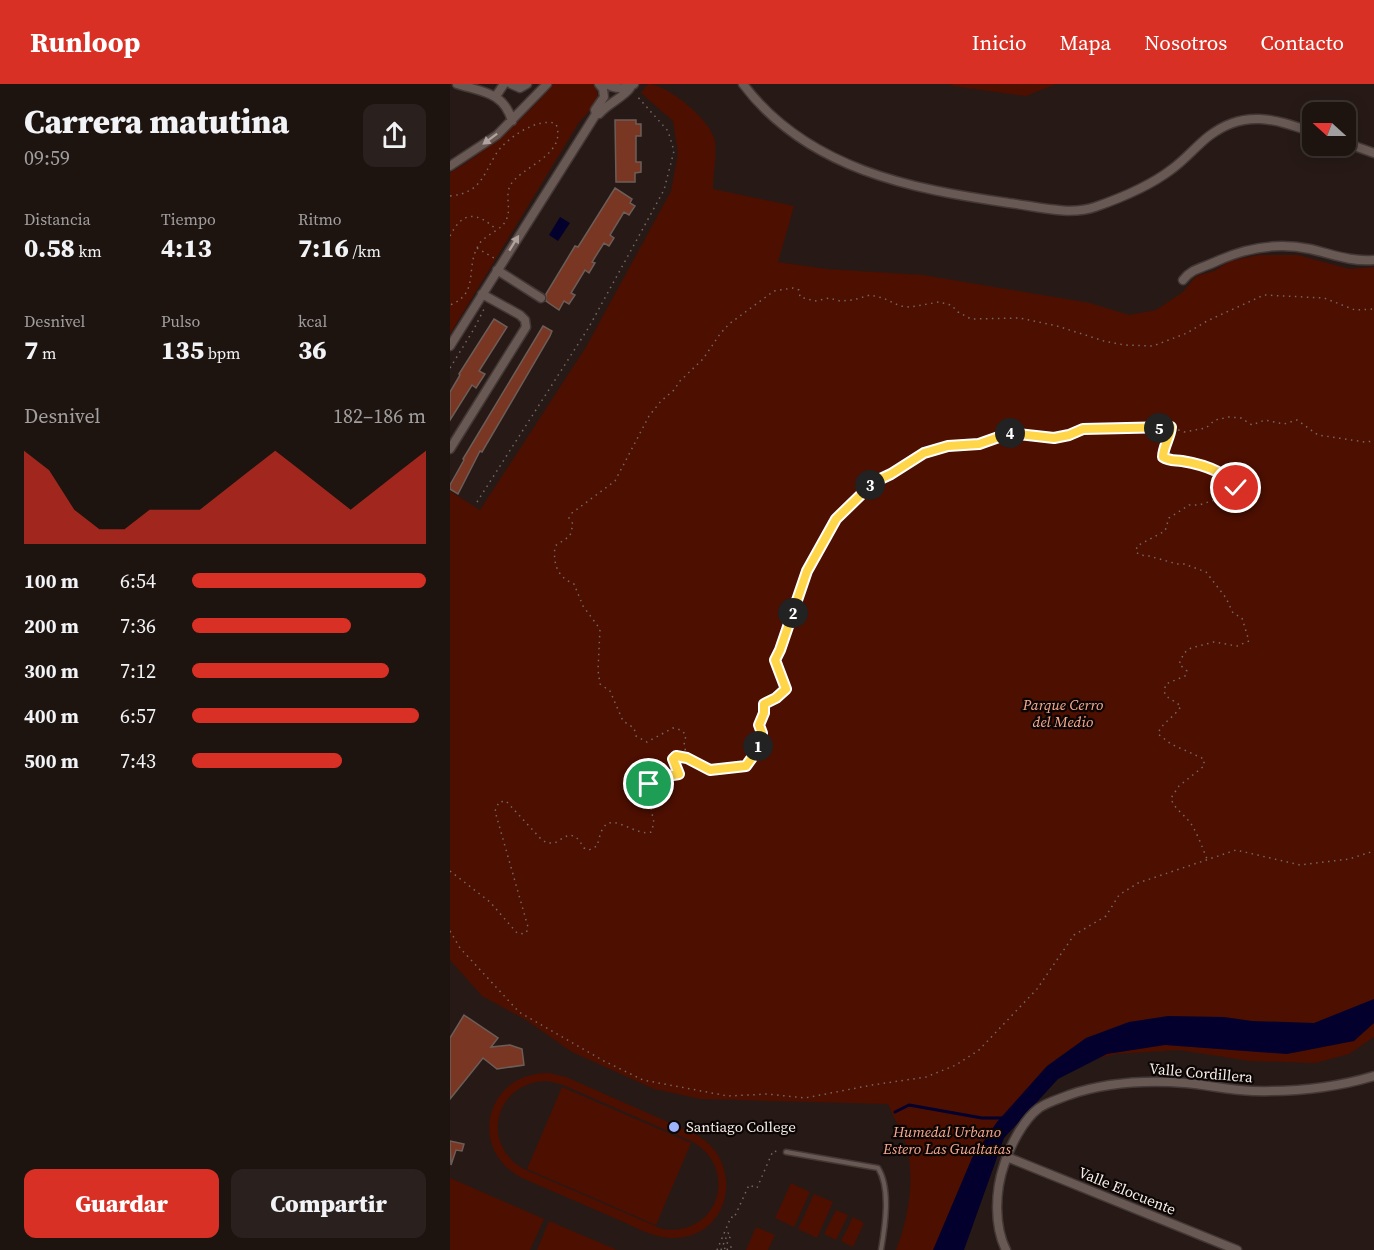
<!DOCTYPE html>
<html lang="es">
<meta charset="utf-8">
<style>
body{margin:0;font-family:"Source Serif 4",serif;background:#2a211e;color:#f1f3f6;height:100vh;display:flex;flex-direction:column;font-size:22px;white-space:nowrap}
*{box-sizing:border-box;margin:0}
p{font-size:20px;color:#a09e9f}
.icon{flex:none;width:33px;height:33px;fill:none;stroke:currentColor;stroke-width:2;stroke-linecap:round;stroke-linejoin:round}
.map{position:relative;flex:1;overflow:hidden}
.sheet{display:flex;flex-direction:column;background:#1d1410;width:450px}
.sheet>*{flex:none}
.needle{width:39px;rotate:291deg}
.buttons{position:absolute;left:852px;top:18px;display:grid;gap:12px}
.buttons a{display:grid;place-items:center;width:54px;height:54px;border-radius:12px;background:#1d1410;box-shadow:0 3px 15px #0003,0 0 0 2px #3b3330;font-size:30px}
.pin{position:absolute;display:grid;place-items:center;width:51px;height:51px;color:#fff;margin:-26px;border:3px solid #fff;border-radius:50%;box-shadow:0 2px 6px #0007}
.km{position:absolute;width:30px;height:30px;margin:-15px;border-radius:50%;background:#222;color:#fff;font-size:16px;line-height:30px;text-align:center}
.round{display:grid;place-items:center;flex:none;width:63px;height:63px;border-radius:12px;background:#2a211e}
.summary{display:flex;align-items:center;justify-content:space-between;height:102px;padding:0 24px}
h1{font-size:33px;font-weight:800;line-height:45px}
.figures{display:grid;grid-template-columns:repeat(3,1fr);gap:9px;height:102px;padding:6px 24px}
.figures div{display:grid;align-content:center}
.figures b{font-size:26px;font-weight:800}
.figures small{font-size:16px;font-weight:400}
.figures p{font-size:16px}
.chart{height:168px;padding:12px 24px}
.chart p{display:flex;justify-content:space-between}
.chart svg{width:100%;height:108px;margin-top:6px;fill:#d93025;opacity:.7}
.button{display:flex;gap:12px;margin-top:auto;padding:12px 24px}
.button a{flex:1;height:69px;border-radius:12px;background:#d93025;color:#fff;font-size:24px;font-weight:800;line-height:69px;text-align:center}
.button a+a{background:#2a211e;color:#f1f3f6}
ul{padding:0 24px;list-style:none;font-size:20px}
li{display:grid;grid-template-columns:96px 72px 1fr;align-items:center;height:45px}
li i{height:15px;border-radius:8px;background:#d93025}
header{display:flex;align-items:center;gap:36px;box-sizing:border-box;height:84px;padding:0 30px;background:#d93025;color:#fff}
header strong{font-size:28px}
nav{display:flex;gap:33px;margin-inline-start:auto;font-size:21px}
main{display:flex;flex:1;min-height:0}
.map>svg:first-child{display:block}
.green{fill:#4c0f00;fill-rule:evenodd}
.water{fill:#03002d}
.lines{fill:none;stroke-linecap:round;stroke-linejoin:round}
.stream{stroke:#03002d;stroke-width:3}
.building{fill:#783623;stroke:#6d5d58;stroke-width:1.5}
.service-casing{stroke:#433836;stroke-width:7}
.minor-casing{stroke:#433836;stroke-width:11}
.path{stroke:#746864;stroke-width:1.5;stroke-dasharray:1.5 4.5;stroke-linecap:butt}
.service{stroke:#695954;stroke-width:4}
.minor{stroke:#695954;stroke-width:8}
.oneway{fill:#b0a29e}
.route-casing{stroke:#fff;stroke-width:12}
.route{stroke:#ffd54a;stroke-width:8}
.poi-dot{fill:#9eb3fd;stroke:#0c0705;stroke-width:2}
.labels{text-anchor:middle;stroke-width:4.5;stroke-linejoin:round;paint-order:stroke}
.park-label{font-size:15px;font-style:italic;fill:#fbaa92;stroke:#0c0705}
.street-label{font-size:15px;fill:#f6ece9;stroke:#0c0705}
.poi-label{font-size:15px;fill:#f6ece9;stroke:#0c0705;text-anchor:start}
</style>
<header>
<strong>Runloop</strong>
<nav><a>Inicio</a><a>Mapa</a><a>Nosotros</a><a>Contacto</a></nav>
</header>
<main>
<section class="sheet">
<div class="summary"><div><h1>Carrera matutina</h1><p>09:59</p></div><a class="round"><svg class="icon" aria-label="share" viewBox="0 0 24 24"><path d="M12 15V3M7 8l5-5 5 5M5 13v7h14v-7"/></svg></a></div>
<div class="figures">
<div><p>Distancia</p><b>0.58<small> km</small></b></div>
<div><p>Tiempo</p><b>4:13</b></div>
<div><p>Ritmo</p><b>7:16<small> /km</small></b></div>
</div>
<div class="figures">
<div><p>Desnivel</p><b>7<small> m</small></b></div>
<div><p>Pulso</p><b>135<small> bpm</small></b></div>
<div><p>kcal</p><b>36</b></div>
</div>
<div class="chart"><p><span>Desnivel</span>182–186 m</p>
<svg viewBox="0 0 160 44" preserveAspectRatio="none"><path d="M0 44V6L10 14L20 30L30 38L40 38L50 30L60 30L70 30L80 22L90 14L100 6L110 14L120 22L130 30L140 22L150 14L160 6V44z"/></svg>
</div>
<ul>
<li><b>100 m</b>6:54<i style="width:100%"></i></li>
<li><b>200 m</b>7:36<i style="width:68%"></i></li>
<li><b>300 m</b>7:12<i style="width:84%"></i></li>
<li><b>400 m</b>6:57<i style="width:97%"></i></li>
<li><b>500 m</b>7:43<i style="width:64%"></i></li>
</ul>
<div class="button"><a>Guardar</a><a>Compartir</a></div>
</section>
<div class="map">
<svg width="924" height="1166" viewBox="0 0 924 1166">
<rect width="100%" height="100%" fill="#271a16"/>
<path class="green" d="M 104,0 L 144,0 C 155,16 138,27 128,40 L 0,250 L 0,89 C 43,63 71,37 104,0 Z
M 198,0 C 217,0 262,37 265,57 C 267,71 263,90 263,105 L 344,122 L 328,178 L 377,185 L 473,191 L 640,219 L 679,231 L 706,226 L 733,208 L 746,192 L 764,187 L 780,177 L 809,171 L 848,171 L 899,185 L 924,183 L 924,953 L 899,970 L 865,979 L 800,977 L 729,966 L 666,970 L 641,976 L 612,987 L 559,1025 L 499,1166 L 446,1166 C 458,1136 464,1100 458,1068 C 455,1052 444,1035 438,1020 L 251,1015 L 204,1005 L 122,968 L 76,936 L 32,912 L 0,876 L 0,407 L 30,426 L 136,263 L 221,107 L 228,70 L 223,37 L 191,9 Z
M 499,0 L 606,0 L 576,12 L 503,2 Z
M 99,989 L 116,993 L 245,1050 C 297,1078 281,1157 220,1154 C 202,1153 185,1143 169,1136 C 137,1122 104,1108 72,1094 C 16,1065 36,988 99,989 ZM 98,997 L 113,1001 L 241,1057 C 291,1084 268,1154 212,1145 L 76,1086 C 28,1062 45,997 98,997 Z
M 112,1003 L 241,1059 L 206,1141 L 77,1085 Z
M 0,1094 L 94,1135 L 80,1166 L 0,1166 Z
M 341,1099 L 360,1108 L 344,1143 L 325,1134 Z
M 364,1110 L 383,1118 L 367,1154 L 348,1145 Z
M 386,1126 L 398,1131 L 386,1156 L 374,1150 Z
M 403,1133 L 414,1139 L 403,1163 L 391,1157 Z
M 99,1137 L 167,1166 L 87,1166 Z
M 306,1143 L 325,1151 L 318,1166 L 296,1166 Z"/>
<path class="water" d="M 110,133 L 120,139 L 108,157 L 99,151 Z
M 924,915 L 924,939 L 904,957 L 837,970 L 715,961 L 657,970 L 608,995 L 554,1054 L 514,1166 L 483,1166 L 522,1074 L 547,1038 L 597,982 L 636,954 L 679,938 L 718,932 L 774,933 L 802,937 L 864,939 Z"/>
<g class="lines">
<path class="stream" d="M 445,1028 L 459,1021 L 532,1034 L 554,1034"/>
</g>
<path class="building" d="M 165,36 L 186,36 L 186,40 L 191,40 L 191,52 L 186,52 L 186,78 L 191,78 L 191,88 L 185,89 L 185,98 L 166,98 Z
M 165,104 L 182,115 L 180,119 L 185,122 L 179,131 L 174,128 L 160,151 L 164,154 L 159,162 L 154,159 L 142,178 L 145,179 L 139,189 L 135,186 L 121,209 L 125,211 L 119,220 L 114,217 L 109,226 L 96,217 L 96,210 L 125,162 L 128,163 Z
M 44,235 L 57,243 L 29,287 L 35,290 L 26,304 L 22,301 L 0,336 L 0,308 L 10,291 L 9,290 Z
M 93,242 L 102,247 L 100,252 L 32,368 L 30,367 L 8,410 L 0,405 L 0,401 L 14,376 L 13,375 Z
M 14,931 L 48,954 L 41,963 L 60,961 L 72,965 L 74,981 L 47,985 L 33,974 L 0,1015 L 0,954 Z
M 0,1057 L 14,1060 L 12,1067 L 6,1066 L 1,1081 Z"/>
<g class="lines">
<g class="service-casing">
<path id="service" d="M 336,1068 L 428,1084 C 441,1104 435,1143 431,1166"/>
</g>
<g class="minor-casing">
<path id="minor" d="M 7,0 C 32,8 54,8 62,37
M 61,0 L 70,4 L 77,0
M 157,0 C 165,5 176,6 184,0
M 293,0 C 357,85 461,105 559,119 C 585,122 619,132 645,123 C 671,114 700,102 722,85 C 736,75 746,62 759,52 C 794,25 825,35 862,48
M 46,12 L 54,0
M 146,30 L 149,30 C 157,20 174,13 180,4
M 896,59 L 924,69
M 0,82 L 47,51 L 97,0
M 47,186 L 91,214
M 733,196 C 741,185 752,184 765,178 C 795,164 827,158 860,165 C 882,170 901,178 924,176
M 0,262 L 146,30 L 145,26 L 154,13 L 153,5 L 149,0
M 0,365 L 76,243 L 75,236 L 70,231 L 32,210
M 557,1073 L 787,1166
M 556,1166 C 544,1142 545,1107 554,1081 C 560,1062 573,1036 589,1024 C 598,1018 609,1015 619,1011 C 657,998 695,996 735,999 C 758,1001 780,1006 803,1007 C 844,1008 884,1004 924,992"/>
</g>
<path class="path" d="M 0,112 C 31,109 33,91 46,70 C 55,55 89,32 106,40 C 118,72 69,83 60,102 C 55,112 61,124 57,134 C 53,147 34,150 28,162 C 15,185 30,209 0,221
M 0,152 C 13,126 27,128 47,146
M 27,164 L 44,174
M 0,284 L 24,245 L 34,225
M 721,343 C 720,354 714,363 713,373 L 718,376 C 734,377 772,385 783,399 C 787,403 790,410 793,415 L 783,413 L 771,414 L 749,421 L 739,421 L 719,434 L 715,447 L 687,462 L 686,468 L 690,471 L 699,472 L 727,480 L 734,480 L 756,488 L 776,514 L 783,529 L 792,534 L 799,557 L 787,562 L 764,558 L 741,564 L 734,569 L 729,580 L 737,587 L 735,592 L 716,600 L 714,607 L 716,612 L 731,622 C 725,633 711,639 708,650 L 721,660 L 754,675 L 754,682 L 729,702 L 721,714 C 723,723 732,729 738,736 C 745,743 753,765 757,775
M 27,418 L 139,243 L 214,106 L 224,67 L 218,47 L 186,11
M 237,672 L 234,661 L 236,651 L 231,646 L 223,644 L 197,658 L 186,652 L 184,644 L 173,637 L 160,607 L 150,600 L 148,586 L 150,545 L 133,522 L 124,500 C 107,493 103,480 105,462 L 120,452 L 123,440 L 119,434 L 122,429 L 165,397 L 199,332 L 211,317 L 224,306 L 230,297 L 253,275 L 270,250 L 279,240 L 324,207 L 343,204 L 349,206 L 350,213 L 365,217 L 379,214 L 390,217 L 403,216 L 420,211 L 433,214 L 450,222 L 460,223 L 489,218 L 501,221 L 508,228 L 521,235 L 570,234 L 607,242 L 654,257 L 674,261 L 703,262 L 737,249 L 757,237 L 814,211 L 874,214 L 905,226 L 924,225
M 0,787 L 40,818 L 67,849 L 74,850 L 77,847 L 78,843 L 45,727 L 49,718 L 56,717 L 91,755 L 97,759 L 105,759 C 120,749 124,747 134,764 L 139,766 L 147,762 C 149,756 150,748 154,743 C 163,729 187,753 201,748 L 204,739 L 199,715 L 199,700 L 205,694 L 229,690 L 223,677 L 225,672 L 237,674 L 260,685 L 296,683 L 306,668 L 311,649 L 309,641 L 314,629 L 314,619 L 326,614 L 336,605 L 325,575 L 330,566 L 358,487 L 386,435 L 405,414 L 424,397 L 441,390 L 474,369 L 498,362 L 529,360 L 560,349 L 604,354 L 619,351 L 633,345 L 653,344 L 674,346 L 721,343 L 734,348 L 756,344 L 765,336 L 779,333 L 791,334 L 802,341 L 815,336 L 834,340 L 847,336 L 868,351 L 915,358 L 924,357
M 0,847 L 10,864 L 69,928 L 154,977 L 193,996 L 278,1012 L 317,1010 L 355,1014 L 422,1001 L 476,993 L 506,981 L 529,966 L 587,905 L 624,851 L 656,832 L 669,811 L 688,799 L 786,766 L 850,781 L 899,775 L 924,767
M 267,1166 L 281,1133 L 284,1134 L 299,1101 L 307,1104 L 323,1067 L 330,1068
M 271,1166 L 278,1149 L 281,1151 L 274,1166
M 277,1166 L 279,1162 L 281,1163 L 280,1166"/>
<use href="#service" class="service"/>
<use href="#minor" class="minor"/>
</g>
<defs><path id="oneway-solid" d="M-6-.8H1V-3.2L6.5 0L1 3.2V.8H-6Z" transform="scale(1.5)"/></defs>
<g class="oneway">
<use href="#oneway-solid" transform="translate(40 55) rotate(143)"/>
<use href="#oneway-solid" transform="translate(64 159) rotate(-58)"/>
</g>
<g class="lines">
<g class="route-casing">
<path id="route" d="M 199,700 L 205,694 L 229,690 L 223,675 L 226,672 L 237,674 L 260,686 L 296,682 L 306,668 L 312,649 L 309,641 L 314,629 L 314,620 L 326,614 L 336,605 L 325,576 L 330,566 L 357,487 L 386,435 L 424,398 L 441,390 L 474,369 L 498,362 L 529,360 L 560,349 L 604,354 L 619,351 L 633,345 L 721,343 C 720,354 713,363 713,373 C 719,377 725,376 732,377 C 750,380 776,387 786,404"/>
</g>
<use href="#route" class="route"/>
</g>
<circle class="poi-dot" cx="224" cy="1043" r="6"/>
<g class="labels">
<g class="park-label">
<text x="613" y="626">Parque Cerro<tspan x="613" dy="17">del Medio</tspan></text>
<text x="497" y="1053">Humedal Urbano<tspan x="497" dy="17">Estero Las Gualtatas</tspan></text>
</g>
<g class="street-label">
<text transform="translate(751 989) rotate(5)" y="5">Valle Cordillera</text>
<text transform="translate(677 1107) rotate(22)" y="5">Valle Elocuente</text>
</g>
<g class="poi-label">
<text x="236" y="1048">Santiago College</text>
</g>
</g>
</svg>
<div class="buttons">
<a><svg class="needle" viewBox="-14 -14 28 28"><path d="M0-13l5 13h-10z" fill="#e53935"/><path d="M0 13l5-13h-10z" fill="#a09e9f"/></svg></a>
</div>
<div class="pin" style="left:199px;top:700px;background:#1e9e55"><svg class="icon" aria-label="arrive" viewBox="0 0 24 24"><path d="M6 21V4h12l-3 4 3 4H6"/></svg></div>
<div class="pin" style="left:786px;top:404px;background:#d93025"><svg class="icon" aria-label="check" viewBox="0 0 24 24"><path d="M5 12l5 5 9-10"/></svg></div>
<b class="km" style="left:308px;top:662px">1</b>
<b class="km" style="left:343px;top:529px">2</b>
<b class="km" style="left:420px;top:401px">3</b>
<b class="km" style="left:560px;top:349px">4</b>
<b class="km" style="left:709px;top:344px">5</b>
</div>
</main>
